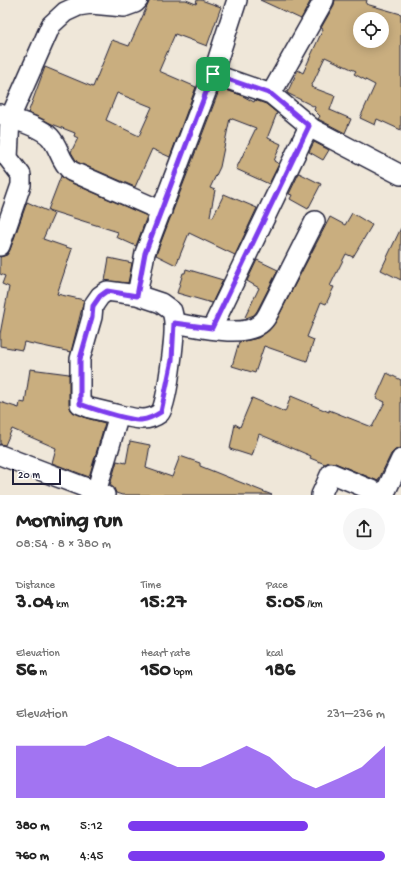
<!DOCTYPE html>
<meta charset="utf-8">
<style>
body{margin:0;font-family:"Gochi Hand",sans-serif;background:#f6f6f6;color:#222;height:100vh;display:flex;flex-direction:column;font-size:15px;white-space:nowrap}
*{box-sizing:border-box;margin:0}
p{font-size:13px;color:#767676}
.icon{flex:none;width:22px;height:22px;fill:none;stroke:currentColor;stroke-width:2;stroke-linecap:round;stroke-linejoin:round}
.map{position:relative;height:495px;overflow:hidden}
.sheet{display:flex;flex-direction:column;background:#fff;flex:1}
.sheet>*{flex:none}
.buttons{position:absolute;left:353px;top:12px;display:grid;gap:8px}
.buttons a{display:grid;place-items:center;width:36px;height:36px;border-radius:50%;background:#fff;box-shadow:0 2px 10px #0003;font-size:20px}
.scale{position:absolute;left:12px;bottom:10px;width:49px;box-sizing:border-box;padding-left:4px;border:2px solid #22223b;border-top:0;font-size:11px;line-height:14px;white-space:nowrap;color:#22223b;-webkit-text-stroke:3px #fff;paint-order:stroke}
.pin{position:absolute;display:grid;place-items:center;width:34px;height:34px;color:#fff;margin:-17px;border-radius:8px;box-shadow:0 2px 6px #0006}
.round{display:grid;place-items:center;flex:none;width:42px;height:42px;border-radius:21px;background:#f6f6f6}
.summary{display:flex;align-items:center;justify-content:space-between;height:68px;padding:0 16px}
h1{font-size:22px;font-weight:800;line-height:30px}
.stats{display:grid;grid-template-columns:repeat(3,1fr);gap:6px;height:68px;padding:4px 16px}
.stats div{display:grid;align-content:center}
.stats b{font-size:20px;font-weight:800}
.stats small{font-size:11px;font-weight:400}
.stats p{font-size:11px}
.chart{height:112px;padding:8px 16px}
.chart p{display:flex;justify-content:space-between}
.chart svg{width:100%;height:72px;margin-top:4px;fill:#7c3aed;opacity:.7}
ul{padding:0 16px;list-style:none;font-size:13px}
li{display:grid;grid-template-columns:64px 48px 1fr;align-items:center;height:30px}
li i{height:10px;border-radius:5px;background:#7c3aed}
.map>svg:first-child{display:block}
.building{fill:#c9ae7f;stroke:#22223b;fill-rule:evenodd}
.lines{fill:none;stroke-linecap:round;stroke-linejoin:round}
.minor-casing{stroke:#22223b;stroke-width:22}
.minor{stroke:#fff;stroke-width:19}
.route-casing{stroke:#fff;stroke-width:8}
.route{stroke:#7c3aed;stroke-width:5}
</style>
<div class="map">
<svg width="401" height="495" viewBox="0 0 401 495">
<rect width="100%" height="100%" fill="#efe7d9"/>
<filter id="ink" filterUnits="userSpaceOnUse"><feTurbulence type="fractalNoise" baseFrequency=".025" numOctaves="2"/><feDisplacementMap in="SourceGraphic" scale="8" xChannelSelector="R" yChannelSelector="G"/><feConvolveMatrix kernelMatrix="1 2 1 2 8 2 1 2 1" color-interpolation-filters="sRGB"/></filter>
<g filter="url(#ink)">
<path class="building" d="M 150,0 L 186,0 L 196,4 L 197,0 L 201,0 L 221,7 L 207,46 L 175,34 L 159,71 L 196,87 L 170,157 L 152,149 L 135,187 L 77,162 L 71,152 L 78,138 L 74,136 L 75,133 L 52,124 L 28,113 L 45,67 L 93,87 L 112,40 L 129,46 ZM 117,93 L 152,107 L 139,136 L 106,120 Z
M 260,0 L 311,0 L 301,19 Z
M 335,0 L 367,0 L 366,4 L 401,14 L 401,130 L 377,119 L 375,125 L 360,118 L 375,85 L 354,74 L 356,71 L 325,57 L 311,87 L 335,96 L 330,110 L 351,119 L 345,133 L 318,119 L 320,116 L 314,110 L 315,107 L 287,93 L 298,70 L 303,73 L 323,29 L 321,28 L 334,5 ZM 360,19 L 382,19 L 382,41 L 360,41 Z
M 220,88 L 241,95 L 254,102 L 255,100 L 266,104 L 277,113 L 268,136 L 268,138 L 281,144 L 274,161 L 279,164 L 269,184 L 236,169 L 256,128 L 230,118 L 220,167 L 210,188 L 215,190 L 210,216 L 213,217 L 224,194 L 257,208 L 235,255 L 189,233 L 176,265 L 156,255 Z
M 314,142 L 329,150 L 323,160 L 309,152 Z
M 299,173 L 321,184 L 308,209 L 290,199 L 292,195 L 289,194 Z
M 61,176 L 67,181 L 147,216 L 136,246 L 116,237 L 118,232 L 48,210 Z
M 27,202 L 54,214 L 43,239 L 72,249 L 57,294 L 84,300 L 71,352 L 24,342 L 22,350 L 0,346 L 0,334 L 9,287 L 2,284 L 5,276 L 0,274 L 0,257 L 7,255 L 10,250 Z
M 352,213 L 372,225 L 353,257 L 346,254 L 330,286 L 334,287 L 326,304 L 321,302 L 307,337 L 314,340 L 307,361 L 264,346 L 255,373 L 232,366 L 239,342 L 258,338 L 268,331 L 275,323 L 330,217 L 345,225 Z
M 401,228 L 401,280 L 381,270 Z
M 109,258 L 132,263 L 128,283 L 105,281 Z
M 257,260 L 278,270 L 257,311 L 254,315 L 246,318 L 245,317 L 259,288 L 247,281 Z
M 186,269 L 223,280 L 212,303 L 177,293 L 183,273 L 185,273 Z
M 30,369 L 69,374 L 69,404 L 71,410 L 86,418 L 105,423 L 89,477 L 52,463 L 56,448 L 12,429 L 5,445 L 0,444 L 0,402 L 19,408 L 20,402 L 25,403 Z
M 387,373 L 401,380 L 401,448 L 395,450 L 391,454 L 378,481 L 335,463 L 329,462 L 325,464 L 310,458 L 311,456 L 259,434 L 252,456 L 230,449 L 235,424 L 240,427 L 252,398 L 285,412 L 291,396 L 329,412 L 329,410 L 372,427 L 385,402 L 376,398 Z
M 130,441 L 150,445 L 146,468 L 172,477 L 180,456 L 200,463 L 200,466 L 272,495 L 122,495 L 116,493 L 114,488 L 110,485 L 117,461 L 126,463 Z"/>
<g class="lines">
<g class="minor-casing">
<path id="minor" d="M 213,74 L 271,94 L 313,129 L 401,175
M 271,94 L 324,0
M 0,114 C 14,120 40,126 50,137 C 60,148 59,160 71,171 L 162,211
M 0,246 L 21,185 L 21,175 L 8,158 L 10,118 L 51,25 L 65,12 L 78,6 L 91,4 L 124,7 L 135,3 L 138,0
M 174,323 C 195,326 243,339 260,324 C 263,322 266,318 268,314 L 315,221
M 212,328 L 309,126
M 119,415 L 90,408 L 80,404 L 80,359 L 92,317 L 93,306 L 100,296 L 107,291 L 137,295
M 0,455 L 105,495
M 96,492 L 119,415 C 133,418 147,423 160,413 C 167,407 175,336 174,323 C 174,319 173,315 172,311 L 161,303 L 137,295 L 145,253 L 213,74 L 237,0
M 321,495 L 331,473 L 383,495
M 384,495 L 401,459"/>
</g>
<use href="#minor" class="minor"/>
</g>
</g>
<g class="lines" filter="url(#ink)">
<g class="route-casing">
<path id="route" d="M 213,74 L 271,94 L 309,126 L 212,328 L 174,323 L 172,360 L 161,412 C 155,416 149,419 141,420 C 131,421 90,408 80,404 L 80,359 L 92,317 L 93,306 L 100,296 L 107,291 L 137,296 L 145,253 Z"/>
</g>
<use href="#route" class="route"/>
</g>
</svg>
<div class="buttons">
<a><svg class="icon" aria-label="locate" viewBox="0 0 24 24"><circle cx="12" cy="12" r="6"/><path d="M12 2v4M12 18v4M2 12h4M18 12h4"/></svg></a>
</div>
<div class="scale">20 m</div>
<div class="pin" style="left:213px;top:74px;background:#1e9e55"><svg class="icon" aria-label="arrive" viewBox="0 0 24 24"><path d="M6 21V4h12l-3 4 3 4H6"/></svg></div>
</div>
<section class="sheet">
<div class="summary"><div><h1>Morning run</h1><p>08:54 · 8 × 380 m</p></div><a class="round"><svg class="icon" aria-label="share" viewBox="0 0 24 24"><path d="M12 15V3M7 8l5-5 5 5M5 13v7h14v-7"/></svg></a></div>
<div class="stats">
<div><p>Distance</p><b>3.04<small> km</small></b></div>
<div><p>Time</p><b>15:27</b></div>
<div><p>Pace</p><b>5:05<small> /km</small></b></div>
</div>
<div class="stats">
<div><p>Elevation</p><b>56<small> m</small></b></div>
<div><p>Heart rate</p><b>150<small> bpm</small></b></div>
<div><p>kcal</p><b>186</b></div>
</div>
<div class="chart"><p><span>Elevation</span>231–236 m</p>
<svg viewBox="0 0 160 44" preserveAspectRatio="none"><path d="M0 44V12L10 12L20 12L30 12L40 6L50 12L60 19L70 25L80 25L90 19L100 12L110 19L120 32L130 38L140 32L150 25L160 12V44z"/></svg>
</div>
<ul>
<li><b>380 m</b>5:12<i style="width:70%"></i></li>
<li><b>760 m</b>4:45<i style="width:100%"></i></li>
</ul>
</section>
